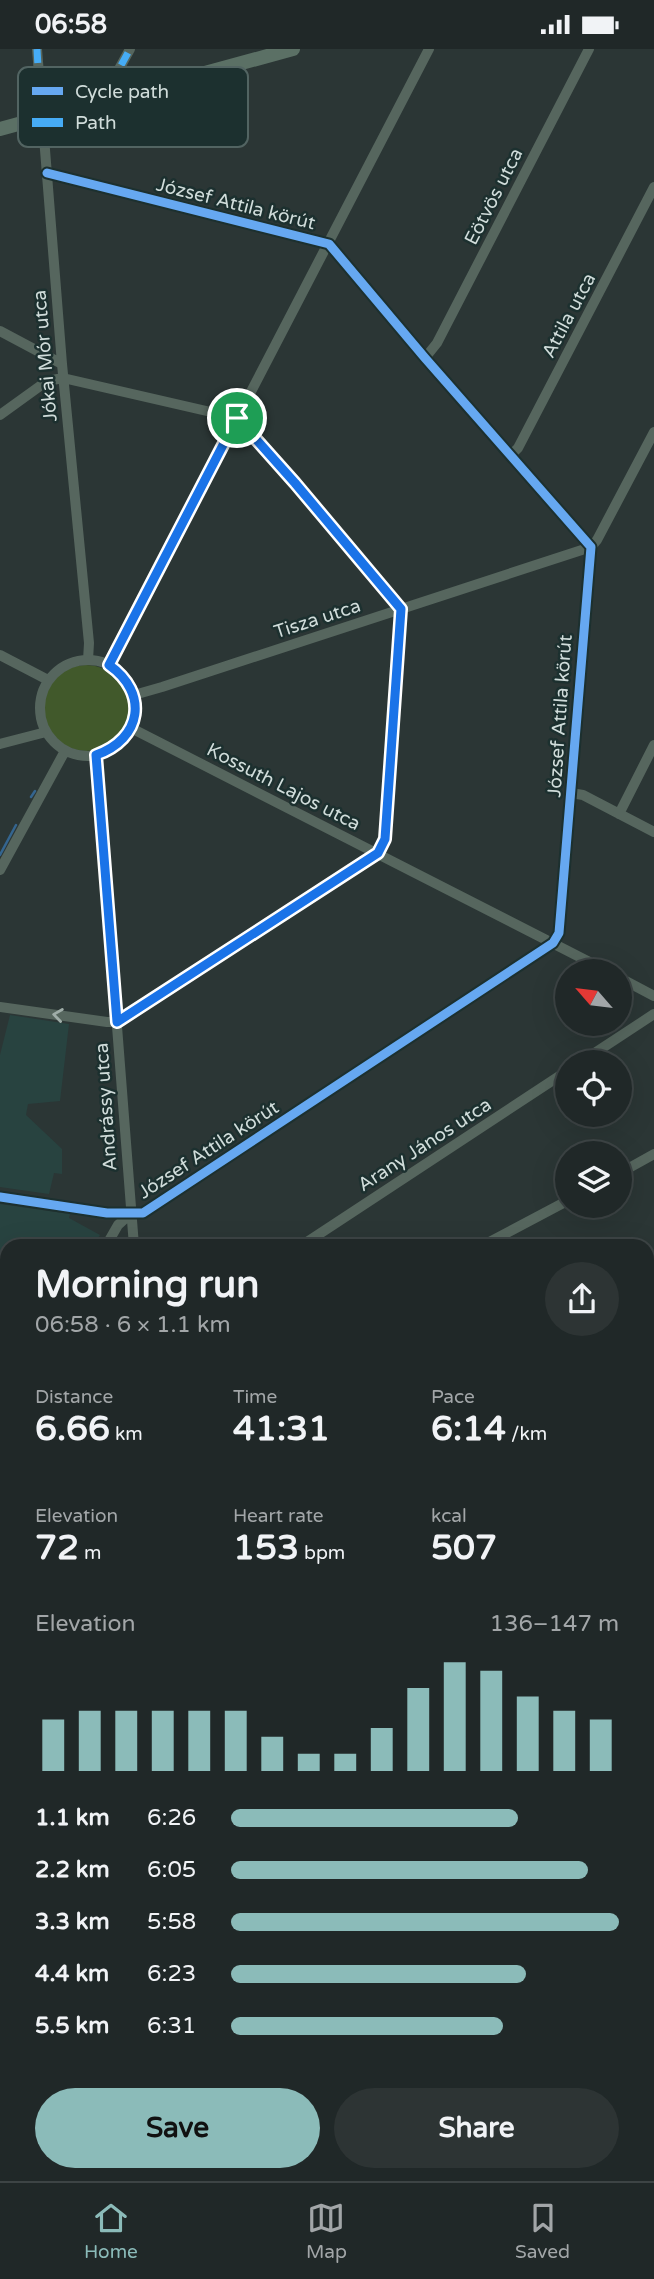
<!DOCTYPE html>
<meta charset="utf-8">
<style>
body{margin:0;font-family:"Varela Round",sans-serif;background:#2d3434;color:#f1f3f6;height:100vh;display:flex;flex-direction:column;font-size:26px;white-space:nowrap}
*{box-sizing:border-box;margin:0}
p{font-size:23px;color:#a2a6a8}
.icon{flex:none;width:38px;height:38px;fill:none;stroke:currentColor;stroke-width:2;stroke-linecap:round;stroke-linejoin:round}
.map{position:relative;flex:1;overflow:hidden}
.panel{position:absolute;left:0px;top:1190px;width:654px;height:943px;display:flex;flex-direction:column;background:#202828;border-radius:21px 21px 0 0;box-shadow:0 7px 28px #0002,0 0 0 2px #3d4445}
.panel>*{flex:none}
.needle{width:46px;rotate:298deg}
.tools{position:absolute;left:555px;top:910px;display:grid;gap:14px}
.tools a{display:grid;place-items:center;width:77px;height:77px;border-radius:50%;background:#202828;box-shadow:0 7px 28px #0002,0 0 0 2px #3d4445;font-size:35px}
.pin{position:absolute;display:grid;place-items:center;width:60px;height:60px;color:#fff;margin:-30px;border:4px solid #fff;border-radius:50%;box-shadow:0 2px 7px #0007}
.round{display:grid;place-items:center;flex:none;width:74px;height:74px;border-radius:37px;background:#2d3434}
.summary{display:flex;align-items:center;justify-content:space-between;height:119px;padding:0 35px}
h1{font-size:38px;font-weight:700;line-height:52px}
.stats{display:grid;grid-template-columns:repeat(3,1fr);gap:10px;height:119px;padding:7px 35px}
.stats div{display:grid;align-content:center}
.stats b{font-size:35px;font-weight:700}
.stats small{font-size:19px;font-weight:400}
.stats p{font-size:19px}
.chart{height:196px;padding:14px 35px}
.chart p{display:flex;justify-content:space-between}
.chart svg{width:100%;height:126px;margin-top:7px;stroke:#8bbbb9;stroke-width:6}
.action{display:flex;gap:14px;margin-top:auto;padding:14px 35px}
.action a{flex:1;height:80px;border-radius:42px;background:#8bbbb9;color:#111;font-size:28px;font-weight:700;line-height:80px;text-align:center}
.action a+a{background:#2d3434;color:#f1f3f6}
ul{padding:0 35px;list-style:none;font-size:23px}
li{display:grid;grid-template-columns:112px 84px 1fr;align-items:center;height:52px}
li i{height:18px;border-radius:9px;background:#8bbbb9}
.status{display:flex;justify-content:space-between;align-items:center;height:49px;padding:0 35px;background:#202828;direction:ltr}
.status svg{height:19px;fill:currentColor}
.tabs{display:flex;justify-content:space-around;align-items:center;height:98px;border-top:2px solid #3d4445;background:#202828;font-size:19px;color:#a2a6a8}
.tabs a{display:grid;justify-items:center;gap:4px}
.tabs .on{color:#8bbbb9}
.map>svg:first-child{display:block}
.built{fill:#284340}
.green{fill:#41592b}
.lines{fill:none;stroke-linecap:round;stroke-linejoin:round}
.stream{stroke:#34658f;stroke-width:2.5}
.street{stroke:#56665e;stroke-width:10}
.secondary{stroke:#5b7065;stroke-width:14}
.rail{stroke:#65716b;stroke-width:2.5}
.quiet{stroke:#46acf6;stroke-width:7;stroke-dasharray:14 7;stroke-linecap:butt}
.cycleway-casing{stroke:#1c302f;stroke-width:13}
.cycleway{stroke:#66a8f1;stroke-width:9}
.oneway{stroke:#9fada8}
.route-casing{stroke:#fff;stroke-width:14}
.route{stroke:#1a73e8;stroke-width:9}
.labels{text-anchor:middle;stroke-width:5;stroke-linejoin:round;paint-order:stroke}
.street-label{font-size:19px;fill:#d0dcda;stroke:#1c302f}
.key{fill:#1c302f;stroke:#526462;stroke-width:2}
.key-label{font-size:19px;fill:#d0dcda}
</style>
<div class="status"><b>06:58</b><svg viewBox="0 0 49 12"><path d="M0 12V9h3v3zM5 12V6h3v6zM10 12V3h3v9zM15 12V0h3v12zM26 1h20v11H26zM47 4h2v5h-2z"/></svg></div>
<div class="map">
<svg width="654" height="2132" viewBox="0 0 654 2132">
<rect width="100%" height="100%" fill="#2b3635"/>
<path class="built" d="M 10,966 L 69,975 L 60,1052 L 28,1055 L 26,1066 L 62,1100 L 62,1125 L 54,1124 L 49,1145 L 0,1138 L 0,1006 Z
M 0,1155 L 70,1165 L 69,1169 L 100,1186 L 93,1197 L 7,1197 L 7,1210 L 0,1223 Z
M 160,2126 L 290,2126 L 290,2132 L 154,2132 Z"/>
<path class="green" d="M43 659a43 43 0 1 1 86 0a43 43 0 1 1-86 0Z
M 654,1610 L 654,1665 L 648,1672 L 648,1616 Z"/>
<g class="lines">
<path class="stream" d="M 31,748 L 35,742
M 0,806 L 16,776"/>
<path class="street" d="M 37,0 L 62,315 L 89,594 L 88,611
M 101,53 L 130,0
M 0,282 L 62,315
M 425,309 L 437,294 L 589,0
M 0,366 L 47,332 L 63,329 L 237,369 L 395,550 L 401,560 L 385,790 L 378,804 L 117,973 L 107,973 L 0,958
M 510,407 L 518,399 L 654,138
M 0,606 L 48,631
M40 659a48 48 0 1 1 96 0a48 48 0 1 1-96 0Z
M 109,616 L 429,0
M 134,646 L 162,638 L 591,498 L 597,491 L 654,383
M 131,679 L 607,922
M 0,695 L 46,683
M 96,706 L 134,1197
M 571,744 L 583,746 L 654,783
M 619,765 L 654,696
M 0,821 L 65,702
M 620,929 L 654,947
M 581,1013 L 654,965
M 620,1124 L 654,1105
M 0,1148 L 107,1164 L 143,1164 L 553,894 L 559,884 L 591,498 L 425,309 L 329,195 L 47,124
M 106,1197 L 118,1176 L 130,1165
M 301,1197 L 567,1022
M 482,1197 L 567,1152
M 648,1316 L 654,1313
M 0,1393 L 7,1380
M 0,1447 L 7,1443
M 0,1658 L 7,1655
M 0,2033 L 7,2029"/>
<path class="secondary" d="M 0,80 L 293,0"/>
<path class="rail" d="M 648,1601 L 654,1594
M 127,2132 L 132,2126"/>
<path class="quiet" d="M 37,0 L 41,69
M 101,53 L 130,0
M 0,2033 L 7,2029"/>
<g class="cycleway-casing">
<path id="cycleway" d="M 0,1148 L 107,1164 L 143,1164 L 553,894 L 559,884 L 591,498 L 425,309 L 329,195 L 47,124"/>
</g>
<use href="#cycleway" class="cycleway"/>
</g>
<defs><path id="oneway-chevron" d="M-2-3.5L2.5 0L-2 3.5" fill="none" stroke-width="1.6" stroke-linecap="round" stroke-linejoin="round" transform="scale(1.75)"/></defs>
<use class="oneway" href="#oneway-chevron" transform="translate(58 966) rotate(-172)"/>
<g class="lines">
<g class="route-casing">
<path id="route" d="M 237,369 L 295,434 L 401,560 L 385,790 L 378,804 L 117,973 L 96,706 C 142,690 149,644 109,616 Z"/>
</g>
<use href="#route" class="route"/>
</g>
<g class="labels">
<g class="street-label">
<text transform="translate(493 147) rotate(-63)" y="7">Eötvös utca</text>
<text transform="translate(236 154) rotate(14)" y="7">József Attila körút</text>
<text transform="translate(568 266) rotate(-62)" y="7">Attila utca</text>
<text transform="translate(44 307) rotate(-95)" y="7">Jókai Mór utca</text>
<text transform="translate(317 569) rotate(-18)" y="7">Tisza utca</text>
<text transform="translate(559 667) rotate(-86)" y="7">József Attila körút</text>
<text transform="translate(284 737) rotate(27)" y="7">Kossuth Lajos utca</text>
<text transform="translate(105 1058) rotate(-94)" y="7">Andrássy utca</text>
<text transform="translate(424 1095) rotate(-33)" y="7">Arany János utca</text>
<text transform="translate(208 1100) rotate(-33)" y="7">József Attila körút</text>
</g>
</g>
<rect x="18" y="18" width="230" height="80" rx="10" class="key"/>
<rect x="32" y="38" width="31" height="8" fill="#66a8f1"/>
<rect x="32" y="69" width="31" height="9" fill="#46acf6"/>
<g class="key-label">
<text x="75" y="49">Cycle path</text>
<text x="75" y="80">Path</text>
</g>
</svg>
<div class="tools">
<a><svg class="needle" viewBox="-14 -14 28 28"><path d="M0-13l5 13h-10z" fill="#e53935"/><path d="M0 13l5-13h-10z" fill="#a2a6a8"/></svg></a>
<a><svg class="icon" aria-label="locate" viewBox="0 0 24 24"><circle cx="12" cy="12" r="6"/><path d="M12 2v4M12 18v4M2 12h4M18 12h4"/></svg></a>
<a><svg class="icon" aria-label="layers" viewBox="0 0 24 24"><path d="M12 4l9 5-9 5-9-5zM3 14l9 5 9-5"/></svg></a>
</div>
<div class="pin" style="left:237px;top:369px;background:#1e9e55"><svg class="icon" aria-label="arrive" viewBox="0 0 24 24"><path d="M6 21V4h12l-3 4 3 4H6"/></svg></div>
<section class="panel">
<div class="summary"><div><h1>Morning run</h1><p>06:58 · 6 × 1.1 km</p></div><a class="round"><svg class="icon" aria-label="share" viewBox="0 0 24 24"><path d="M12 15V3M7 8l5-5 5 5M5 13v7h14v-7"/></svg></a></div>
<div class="stats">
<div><p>Distance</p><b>6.66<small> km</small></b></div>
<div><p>Time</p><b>41:31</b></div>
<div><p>Pace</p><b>6:14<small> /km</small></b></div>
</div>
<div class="stats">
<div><p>Elevation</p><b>72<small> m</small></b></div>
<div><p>Heart rate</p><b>153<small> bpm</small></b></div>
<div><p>kcal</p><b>507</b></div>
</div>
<div class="chart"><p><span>Elevation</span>136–147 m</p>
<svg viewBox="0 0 160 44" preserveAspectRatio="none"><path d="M5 44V26M15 44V23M25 44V23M35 44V23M45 44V23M55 44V23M65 44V32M75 44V38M85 44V38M95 44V29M105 44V15M115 44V6M125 44V9M135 44V18M145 44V23M155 44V26"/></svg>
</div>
<ul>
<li><b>1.1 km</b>6:26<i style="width:74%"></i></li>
<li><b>2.2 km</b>6:05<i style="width:92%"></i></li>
<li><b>3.3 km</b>5:58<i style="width:100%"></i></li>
<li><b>4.4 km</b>6:23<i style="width:76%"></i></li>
<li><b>5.5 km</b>6:31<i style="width:70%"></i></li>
</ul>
<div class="action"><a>Save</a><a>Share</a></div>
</section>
</div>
<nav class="tabs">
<a class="on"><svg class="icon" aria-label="home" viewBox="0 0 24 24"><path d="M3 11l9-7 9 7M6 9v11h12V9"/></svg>Home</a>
<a><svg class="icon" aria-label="map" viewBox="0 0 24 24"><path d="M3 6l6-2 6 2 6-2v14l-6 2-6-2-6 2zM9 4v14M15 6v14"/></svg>Map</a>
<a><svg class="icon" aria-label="saved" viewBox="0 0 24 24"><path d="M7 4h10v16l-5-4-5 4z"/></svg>Saved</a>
</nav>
